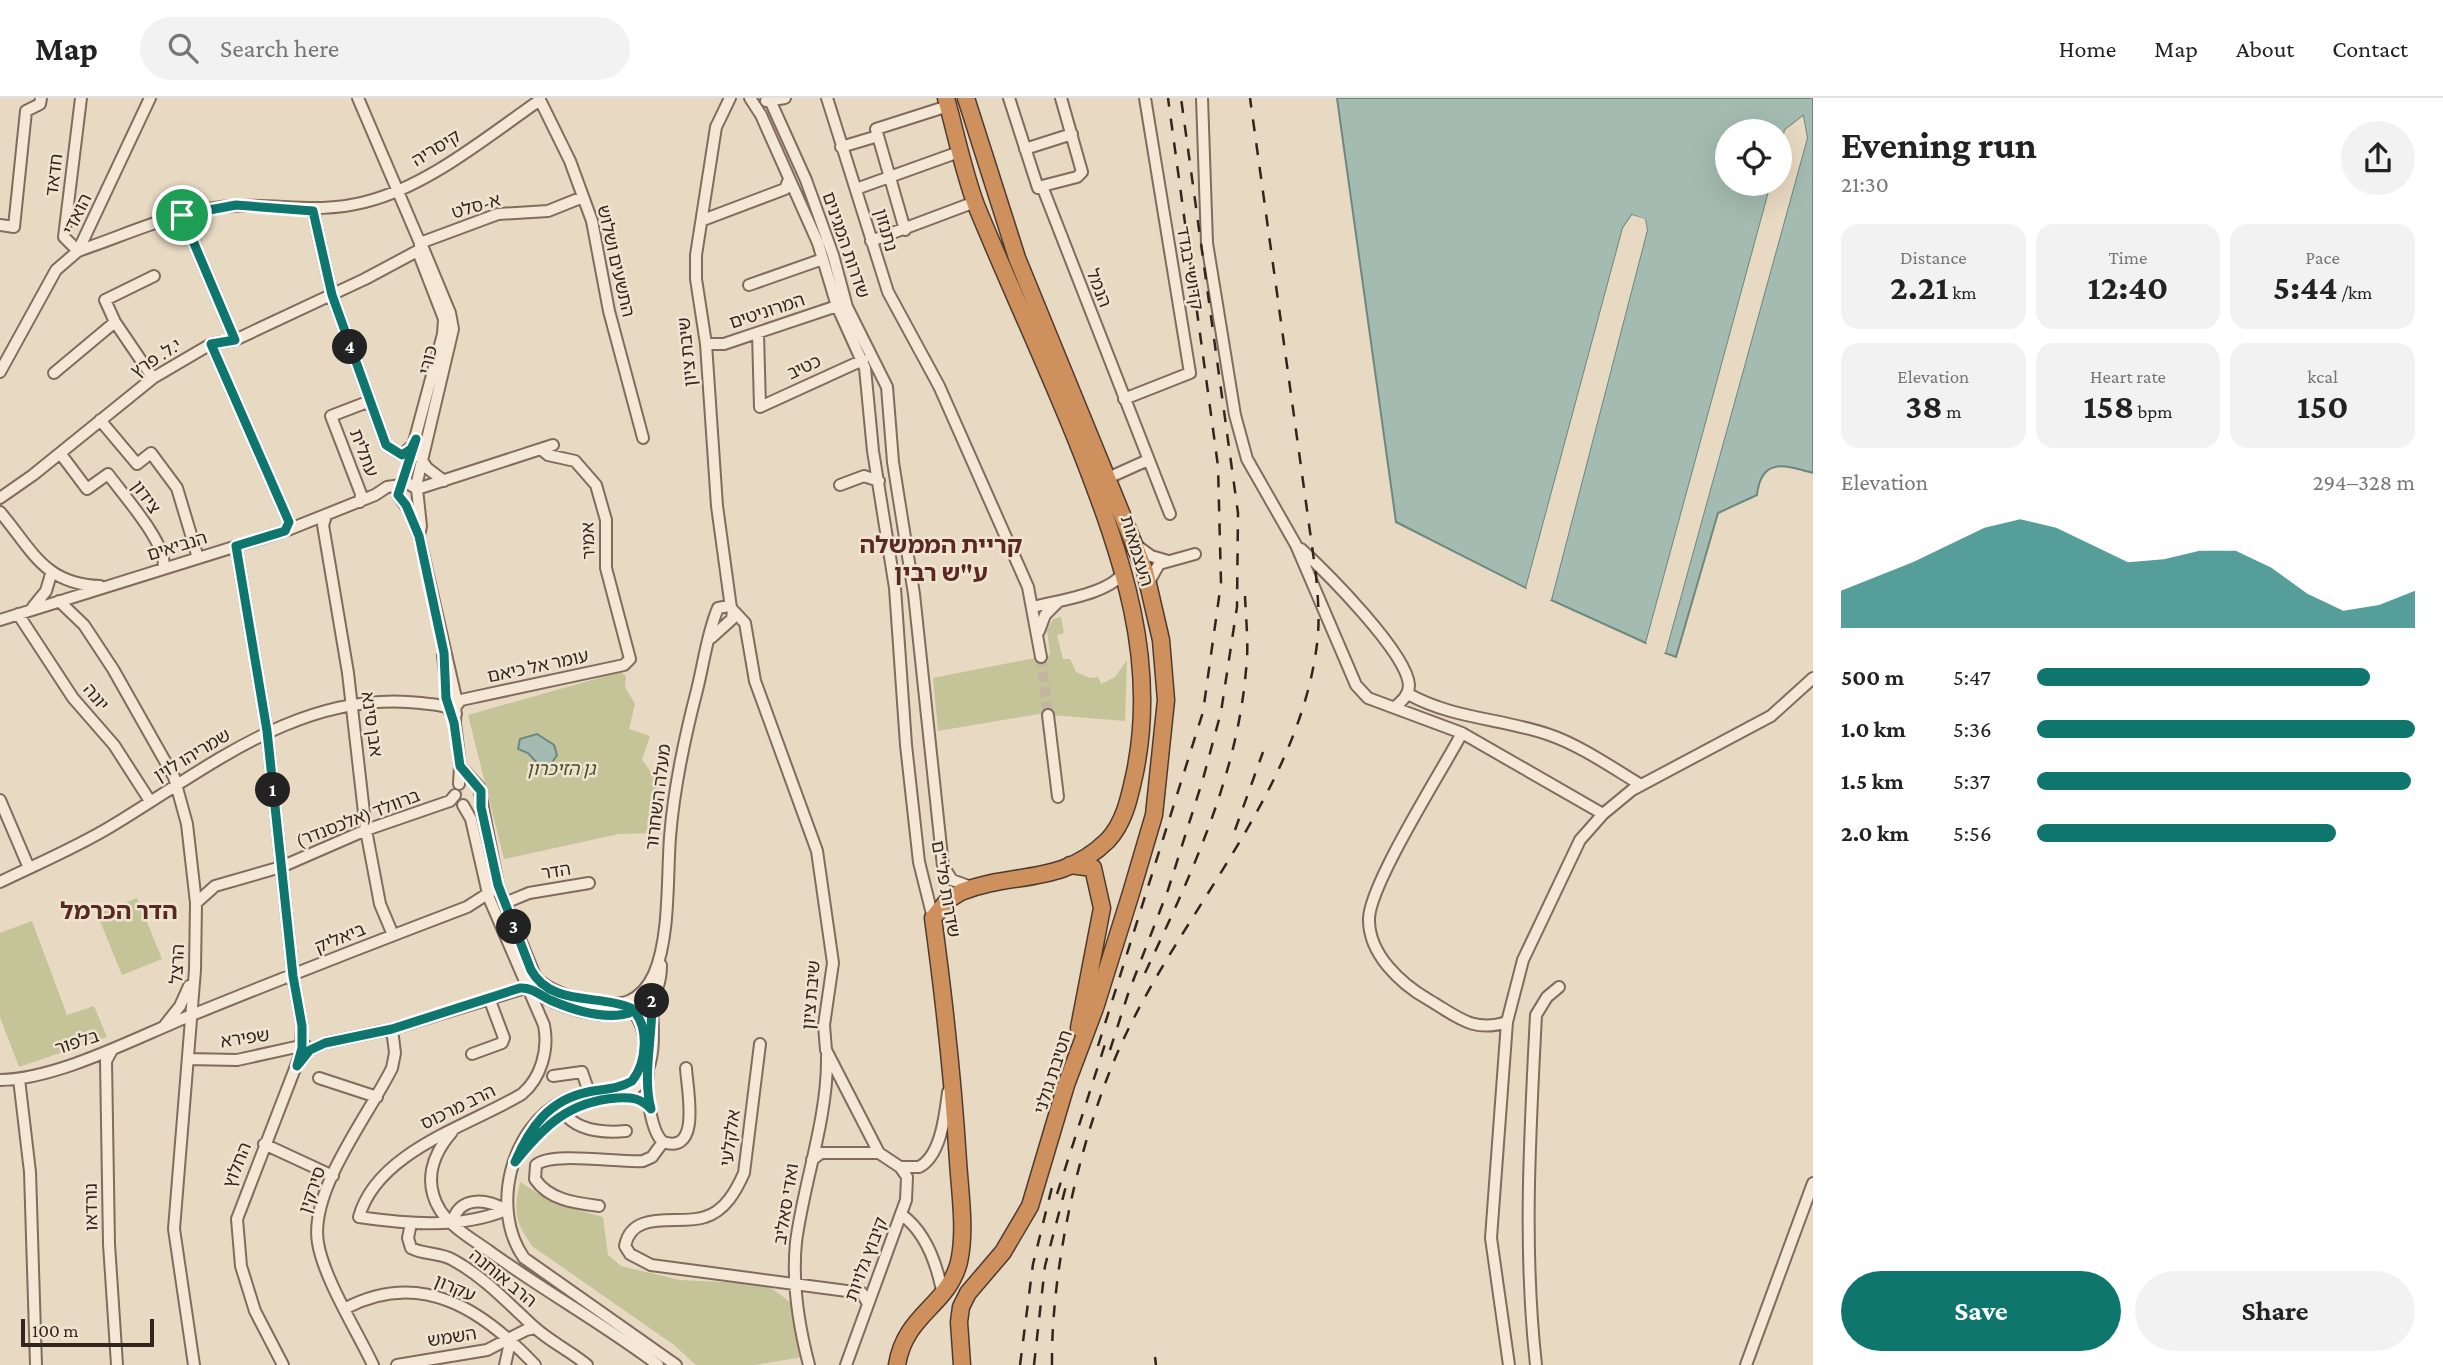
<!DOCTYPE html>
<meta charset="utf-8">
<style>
body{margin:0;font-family:"Crimson Pro","Noto Sans Hebrew",serif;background:#f2f2f2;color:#222;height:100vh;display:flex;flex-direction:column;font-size:26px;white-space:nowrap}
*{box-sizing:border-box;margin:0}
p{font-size:23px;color:#767676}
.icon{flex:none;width:38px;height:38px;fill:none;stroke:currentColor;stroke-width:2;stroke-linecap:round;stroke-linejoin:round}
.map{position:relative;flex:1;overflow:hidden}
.panel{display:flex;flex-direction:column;background:#fff;width:630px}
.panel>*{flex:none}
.fabs{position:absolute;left:1715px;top:21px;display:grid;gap:14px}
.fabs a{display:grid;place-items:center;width:77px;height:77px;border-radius:50%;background:#fff;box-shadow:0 7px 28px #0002;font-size:35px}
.scale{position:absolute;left:21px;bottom:18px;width:133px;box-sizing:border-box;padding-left:7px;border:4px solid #31251e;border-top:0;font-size:19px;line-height:24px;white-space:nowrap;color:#31251e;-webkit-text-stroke:5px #f0e4d1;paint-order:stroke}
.pin{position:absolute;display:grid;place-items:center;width:60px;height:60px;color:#fff;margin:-30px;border:4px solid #fff;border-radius:50%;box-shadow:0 2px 7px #0007}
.km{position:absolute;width:35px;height:35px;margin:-18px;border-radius:50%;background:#222;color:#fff;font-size:19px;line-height:35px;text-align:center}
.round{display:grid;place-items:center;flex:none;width:74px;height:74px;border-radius:37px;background:#f2f2f2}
.summary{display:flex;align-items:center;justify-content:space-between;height:119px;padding:0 28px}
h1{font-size:38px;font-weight:700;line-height:52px}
.metrics{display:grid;grid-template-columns:repeat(3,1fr);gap:10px;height:119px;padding:7px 28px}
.metrics div{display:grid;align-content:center;border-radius:18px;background:#f2f2f2;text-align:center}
.metrics b{font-size:35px;font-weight:700}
.metrics small{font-size:19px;font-weight:400}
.metrics p{font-size:19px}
.chart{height:196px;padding:14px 28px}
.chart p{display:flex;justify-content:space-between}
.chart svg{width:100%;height:126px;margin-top:7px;fill:#0f766e;opacity:.7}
.button{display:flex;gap:14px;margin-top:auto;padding:14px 28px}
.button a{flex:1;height:80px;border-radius:42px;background:#0f766e;color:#fff;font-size:28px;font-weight:700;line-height:80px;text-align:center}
.button a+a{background:#f2f2f2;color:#222}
ul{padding:0 28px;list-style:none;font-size:23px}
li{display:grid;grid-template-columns:112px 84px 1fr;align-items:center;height:52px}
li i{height:18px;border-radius:9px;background:#0f766e}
header{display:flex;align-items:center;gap:42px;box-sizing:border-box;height:98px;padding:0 35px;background:#fff;border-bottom:2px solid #e0e0e0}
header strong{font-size:33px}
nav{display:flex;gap:38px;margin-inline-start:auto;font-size:24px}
.search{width:490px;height:63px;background:#f2f2f2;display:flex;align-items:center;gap:18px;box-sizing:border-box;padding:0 24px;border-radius:38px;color:#767676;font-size:26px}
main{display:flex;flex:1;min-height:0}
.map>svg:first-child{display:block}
.green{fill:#c4c498}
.water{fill:#a4bbb2;stroke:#6d887e;stroke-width:2}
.pier{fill:#e8d9c3}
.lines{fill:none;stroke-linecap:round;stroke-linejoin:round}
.minor-tunnel{stroke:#c3b5a2;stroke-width:10;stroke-dasharray:10 5;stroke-linecap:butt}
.minor-casing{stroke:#806b5c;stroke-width:14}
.highway-casing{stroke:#4e3b30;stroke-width:19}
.minor{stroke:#f4e7d5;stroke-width:10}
.highway{stroke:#ce905d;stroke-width:16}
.rail{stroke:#31251e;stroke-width:2.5;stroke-dasharray:12 12;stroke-linecap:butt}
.route-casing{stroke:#fff;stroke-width:14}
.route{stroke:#0f766e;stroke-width:9}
.labels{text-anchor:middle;stroke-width:5;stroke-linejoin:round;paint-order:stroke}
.street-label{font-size:18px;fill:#31251e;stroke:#f0e4d1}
.park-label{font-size:18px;font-style:italic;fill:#464b27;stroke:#f0e4d1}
.district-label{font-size:24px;font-weight:bold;fill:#592823;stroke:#f0e4d1}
</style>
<header>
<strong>Map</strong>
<div class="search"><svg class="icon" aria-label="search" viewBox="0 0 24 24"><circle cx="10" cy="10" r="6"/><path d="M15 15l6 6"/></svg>Search here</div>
<nav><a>Home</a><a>Map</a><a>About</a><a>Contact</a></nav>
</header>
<main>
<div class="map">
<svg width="1813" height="1267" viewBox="0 0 1813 1267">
<rect width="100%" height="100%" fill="#e8d9c3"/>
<path class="green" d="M 1061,519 L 1064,535 L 1057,537 L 1063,561 L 1070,561 L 1076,574 L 1090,580 L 1098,579 L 1101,586 L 1115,579 L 1127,562 L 1125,623 L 1039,616 L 938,633 L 933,580 L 1050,557 L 1047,532 L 1053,521 Z
M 620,574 L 626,578 L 625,589 L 635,606 L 629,631 L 650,638 L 642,662 L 660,686 L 653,735 L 619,736 L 504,761 L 468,617 Z
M 137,800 L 162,861 L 122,877 L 97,816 Z
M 32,823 L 67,917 L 94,908 L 107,939 L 19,969 L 0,919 L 0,835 Z
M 520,1084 L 555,1106 L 603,1119 L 608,1157 L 621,1168 L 680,1182 L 766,1186 L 794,1207 L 803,1259 L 755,1267 L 696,1267 L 674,1247 L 532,1148 C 514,1122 514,1114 520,1084 Z"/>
<path class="water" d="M 1337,0 L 1813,0 L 1813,375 C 1785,367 1761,359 1757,397 L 1718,415 L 1676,559 L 1665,555 L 1807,40 L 1803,18 L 1785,32 L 1780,52 L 1780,33 L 1727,33 L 1727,86 L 1771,86 L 1646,545 L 1551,502 L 1647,132 L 1645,122 L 1632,117 L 1623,130 L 1526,490 L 1396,424 Z
M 537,636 L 554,647 L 557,657 L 551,666 L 538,666 L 528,655 L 518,651 L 520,641 Z"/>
<path class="pier" d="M 1803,18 L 1807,40 L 1665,555 L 1662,553 L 1803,40 L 1800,24 L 1788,34 L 1780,55 L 1780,52 L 1785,32 Z
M 1771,86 L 1774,87 L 1649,546 L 1646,545 Z
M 1632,117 L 1645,121 L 1647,132 L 1551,502 L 1547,500 L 1643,132 L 1642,124 L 1633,121 L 1626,132 L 1529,491 L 1526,490 L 1623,130 Z"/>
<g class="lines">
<path class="minor-tunnel" d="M 1041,559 L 1048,617"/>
<g class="minor-casing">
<path id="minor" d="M 358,0 L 420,145 L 420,159 L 444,221 L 443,236 L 403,385
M 539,0 L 570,63 L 592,123 L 609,213 L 643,340
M 730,0 L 716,29 L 696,157 L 696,181 L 706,246 L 717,408 L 731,510
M 750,0 L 761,17 L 818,145 L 837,208 L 865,270 L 873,353 L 895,490 L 906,647 L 919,764 L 933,820
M 769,0 L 806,82 L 833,157 L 847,209 L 887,289 L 893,364 L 914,496 L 943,768 L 952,782 L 971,789
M 827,0 L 888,194 L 939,288 L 1028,489 L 1041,559
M 1009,0 L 1038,90 L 1042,88
M 1061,0 L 1082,74 L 1077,79 L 1042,88 L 1170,416
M 1202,0 L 1207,145 L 1235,317 L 1247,361 L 1296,447 L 1356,587 L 1368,600 L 1462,635 L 1603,716
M 766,3 L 785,0
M 841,49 L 878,38
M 1025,51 L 1072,36
M 856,91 L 959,54
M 313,113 L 332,197 L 386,347 L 402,357 L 414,346
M 182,117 L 235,242
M 703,122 L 785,91 L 789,81
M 0,127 L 14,129 L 26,13 L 40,6 L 41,0
M 905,132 L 876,31 L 948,8
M 871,143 L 975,104
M 420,145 L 498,116 L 548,113 L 583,99
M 78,153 C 129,136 183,109 237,108 C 284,106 317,116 365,104 C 427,89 488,38 540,2
M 78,153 L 64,139 L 81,0
M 749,187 L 823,161
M 758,235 L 760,309 L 863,262
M 211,246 L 289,424 L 285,433
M 706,246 L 724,246 L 837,208
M 0,274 L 56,172 L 78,153 L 150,0
M 54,275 L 115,224
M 153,280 L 115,224 L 105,202 L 154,178
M 1124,301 L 1190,275 L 1145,0
M 100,322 L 137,366 L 151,355 L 177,390 L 198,460
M 60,355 L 87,391 L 108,376 C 121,394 170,449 163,470
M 421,361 L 427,370 L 444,383
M 1108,380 L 1148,362
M 840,387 L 864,378 L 879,383
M 417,391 L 553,347
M 0,400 L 33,377 L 153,280 L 211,246 L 235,242 L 365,181 L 423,150 L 450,215 L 453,231 L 416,388
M 360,404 L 361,396 L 331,318 L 370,303
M 0,414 C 33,453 44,486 100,488
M 326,418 L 323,427 L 348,575 L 366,732 L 380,806 L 393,837
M 419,438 L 421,428 L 417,391 L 406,384 L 399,389 L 398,397 L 408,411 L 419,438 L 456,600 L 455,625 L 460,668 L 459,686
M 1136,447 L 1151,458 L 1168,463
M 236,448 L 267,633 L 293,878 L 302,928 L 301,955 L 237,1121 L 241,1168 L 255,1213 L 283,1267
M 1301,451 C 1326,474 1407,555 1409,587 C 1409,597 1402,603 1395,609
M 1149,484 L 1159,466 L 1195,456
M 59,503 L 84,527 L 113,571 L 174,679 L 187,726 L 196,805 L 195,872 L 174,1131 L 194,1267
M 33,509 L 46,493 L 51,476
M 1033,509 C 1056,503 1115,495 1124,472
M 18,516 L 73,600 L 114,647 L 150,703
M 0,522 L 285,433 L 375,397 L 387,389 L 401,387
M 1039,533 L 1045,517 L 1058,504
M 711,540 L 732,521 L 733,512
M 443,558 L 450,614
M 1408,596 C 1454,621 1499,620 1547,636 C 1580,647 1611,669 1641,687
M 456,608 L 461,602 L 624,567 L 630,561 L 606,470 L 606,422 L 596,387 L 575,363 L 548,357 L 541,351
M 1048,617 L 1058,699
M 1462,635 C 1442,673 1371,784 1369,820 C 1368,856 1401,886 1429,902 C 1458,919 1473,935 1507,924
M 460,668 L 479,689 L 498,787 L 535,878 C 550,897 606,912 629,903 C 640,898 649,887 654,876 C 670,840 667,779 670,739 C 674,688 684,642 697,592 C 704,564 707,536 718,510 L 729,508 L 745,525 L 755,583 L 817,753 L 833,865 L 824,927 L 826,952 L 879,1055 L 900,1069 L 919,1069 C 941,1058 945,1017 948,994
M 0,702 L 29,770
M 463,707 L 471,721 L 489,800 L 544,927 C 549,952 541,980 522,996 C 471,1027 377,1053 359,1119 C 408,1126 459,1131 506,1112
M 0,784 C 37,766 75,750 110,729 C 207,671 301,591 421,605 C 432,607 449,606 456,616
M 196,805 L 215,788 L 281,769 L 366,732 L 450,703 L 455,697
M 505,805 L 529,795 L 589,785
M 529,890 C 568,918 661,942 661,867
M 620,906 C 650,915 651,966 632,983 C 616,997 584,993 565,1002 C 510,1028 490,1112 524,1160 L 676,1267
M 165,927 L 180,908 L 189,888
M 760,946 L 744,1075 C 736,1093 725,1113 705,1119 C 680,1128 632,1110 625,1148 L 630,1156 L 651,1167 L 862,1195 L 867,1204
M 112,952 L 106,963 L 109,1146 L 117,1267
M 472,956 L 502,945 L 504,940 L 489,900
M 188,961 L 237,962 L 305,947
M 301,963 L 310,952 L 325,945 L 392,931 L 528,889
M 648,975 C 645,991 651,1034 663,1044 C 702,1057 687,991 686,970
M 553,978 L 582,974 L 589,994
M 319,980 L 377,999
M 19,981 L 30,1074 L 36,1267
M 0,982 C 59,981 137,939 192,917 C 283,880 375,844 467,809 L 492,793
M 563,1014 C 577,1033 604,1035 626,1033
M 452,1034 C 432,1057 423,1084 440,1112 C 451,1129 472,1141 489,1153 C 544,1193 604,1226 658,1267
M 264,1046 L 333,1078
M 525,1051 C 539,1034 554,1017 574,1009 C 601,997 636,1005 648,971 C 656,950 652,923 652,901
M 812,1062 L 821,1055 L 879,1055
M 599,1108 C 575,1105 549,1102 535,1081 L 536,1067 C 551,1053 620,1065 643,1063 L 652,1059 L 663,1044
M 902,1117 C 924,1133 935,1161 941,1188
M 411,1125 L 408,1140 L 411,1150 C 424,1157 440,1154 453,1162 C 484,1179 508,1205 533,1228 C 549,1243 570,1253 587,1267
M 452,1125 C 459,1098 485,1100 506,1112
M 346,1210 C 421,1171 482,1211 535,1267
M 373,1267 C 357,1233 324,1181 318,1145 C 309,1092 369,1017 392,970 L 395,955 L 392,931
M 397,1267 L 487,1252 L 526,1232 L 535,1230
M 505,1267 L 511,1240
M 809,1267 C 799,1229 792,1184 796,1144 C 804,1083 828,1020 827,958
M 846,1267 L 906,1102 L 907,1079 L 900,1069
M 1509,1267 L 1491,1140 L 1507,924 L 1523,862 L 1580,742 L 1603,716 L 1632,692 L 1771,618 L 1813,580
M 1536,1267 C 1523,1150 1530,1035 1536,917 L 1547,899 L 1559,889
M 1746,1267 L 1813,1085"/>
</g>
<g class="highway-casing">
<path id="highway" d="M 1070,767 L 1093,770 L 1102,810 L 1079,930
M 897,1267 C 905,1216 948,1208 959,1164 C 966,1133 960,1095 958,1063 C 953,982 944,901 933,820 L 948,802 L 961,794 C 1013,773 1062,788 1108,742 C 1125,724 1130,697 1135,674 C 1158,562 1122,459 1082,356 C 1049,272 1010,190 976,107 C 963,72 956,36 946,0
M 962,1267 L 959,1224 L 961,1209 L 968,1195 L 1003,1154 L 1030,1108 L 1066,987 L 1095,910 L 1131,795 L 1154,717 L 1166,602 L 1161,542 L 1145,473 L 1017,160 L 966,0"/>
</g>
<use href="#minor" class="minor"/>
<use href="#highway" class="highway"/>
<path class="rail" d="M 1235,732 L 1263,654
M 1145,875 C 1190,779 1237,680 1246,572 C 1249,548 1246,523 1245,498
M 1098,948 L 1203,614 L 1221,485 L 1218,368 L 1168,0
M 1110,952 L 1128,896 L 1168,792 L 1203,681 L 1221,614 L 1237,509 L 1238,415 L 1181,0
M 1057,1096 L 1107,940
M 1155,1259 L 1156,1267
M 1020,1267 L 1033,1166 L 1053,1085
M 1034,1267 L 1045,1168 L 1066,1088
M 1052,1267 C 1051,1166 1082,1029 1125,938 C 1186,809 1299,691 1317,546 C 1320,523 1318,500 1316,477 L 1250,0"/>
</g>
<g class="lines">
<g class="route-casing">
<path id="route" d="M 182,117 L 235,242 L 211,246 L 289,424 L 285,433 L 236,448 L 267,633 L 293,878 L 302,928 L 302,950 L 297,968 L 310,952 L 325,945 L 392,931 L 520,890 C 531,889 540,897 550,902 C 580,915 626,929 652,901 C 653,936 642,979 651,1011 C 641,1000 631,999 617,1000 C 569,1003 543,1029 515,1064 C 530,1029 549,1002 588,994 C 603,991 619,991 632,983 C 647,964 650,927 631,910 C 600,896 551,909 531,872 L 498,787 L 481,709 L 481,693 L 460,668 L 454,625 L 446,600 L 444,555 L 419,438 L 406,407 L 398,397 L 416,341 L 411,351 L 402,357 L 386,347 L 332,197 L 313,113 L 236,107 L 182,117"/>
</g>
<use href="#route" class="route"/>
</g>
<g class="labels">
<g class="street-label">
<text transform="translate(436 50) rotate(-31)" y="6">קיסריה</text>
<text transform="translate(54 77) rotate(-83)" y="6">חדאד</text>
<text transform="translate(476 108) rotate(-16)" y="6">א-סלט</text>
<text transform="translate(77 116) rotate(-64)" y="6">הואדי</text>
<text transform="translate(886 132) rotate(74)" y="6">נתנזון</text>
<text transform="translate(846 147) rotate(71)" y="6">שדרות המגינים</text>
<text transform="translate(616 163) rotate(77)" y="6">התשעים ושלוש</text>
<text transform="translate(1190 170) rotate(80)" y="6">קדושי בגדד</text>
<text transform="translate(1099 190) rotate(69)" y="6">הנמל</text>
<text transform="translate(767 213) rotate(-18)" y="6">המרוניטים</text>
<text transform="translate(687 254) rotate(-96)" y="6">שיבת ציון</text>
<text transform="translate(156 260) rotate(-33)" y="6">י.ל. פרץ</text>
<text transform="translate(428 262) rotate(-76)" y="6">כורי</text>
<text transform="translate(804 269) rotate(-25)" y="6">כטיב</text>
<text transform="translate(364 355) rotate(69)" y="6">עתלית</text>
<text transform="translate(146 399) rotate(54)" y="6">צידון</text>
<text transform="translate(588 443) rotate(-92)" y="6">אמיר</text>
<text transform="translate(177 448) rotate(-17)" y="6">הנביאים</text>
<text transform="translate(1137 453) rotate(73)" y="6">העצמאות</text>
<text transform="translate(538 568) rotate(-12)" y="6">עומר אל כיאם</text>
<text transform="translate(96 599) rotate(50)" y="6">יונה</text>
<text transform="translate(372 626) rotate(82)" y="6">אבן סינא</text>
<text transform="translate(192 657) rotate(-31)" y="6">שמריהו לוין</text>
<text transform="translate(658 699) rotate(-83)" y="6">מעלה השחרור</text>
<text transform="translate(358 720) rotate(-21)" y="6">ברוולד (אלכסנדר)</text>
<text transform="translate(556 773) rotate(-9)" y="6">הדר</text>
<text transform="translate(946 791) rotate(80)" y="6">שדרות פלי"ם</text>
<text transform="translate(340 840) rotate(-22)" y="6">ביאליק</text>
<text transform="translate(177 866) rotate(-87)" y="6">הרצל</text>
<text transform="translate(811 897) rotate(-85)" y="6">שיבת ציון</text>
<text transform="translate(245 940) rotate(-8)" y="6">שפירא</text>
<text transform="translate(77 944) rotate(-18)" y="6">בלפור</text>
<text transform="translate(1053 974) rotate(-72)" y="6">חטיבת גולני</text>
<text transform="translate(458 1009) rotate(-26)" y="6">הרב מרכוס</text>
<text transform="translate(730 1040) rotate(-82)" y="6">אלקלעי</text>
<text transform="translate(237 1067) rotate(-68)" y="6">החלוץ</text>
<text transform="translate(312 1092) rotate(-71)" y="6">סירקין</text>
<text transform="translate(786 1106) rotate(-81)" y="6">ואדי סאליב</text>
<text transform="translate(91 1109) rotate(-91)" y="6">נורדאו</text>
<text transform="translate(866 1161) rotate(-69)" y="6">קיבוץ גלויות</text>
<text transform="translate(503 1180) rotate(39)" y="6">הרב אוחנה</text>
<text transform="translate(455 1190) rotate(23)" y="6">עקרון</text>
<text transform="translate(452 1239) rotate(-9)" y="6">השמש</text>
</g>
<g class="park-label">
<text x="561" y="677">גן הזיכרון</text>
</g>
<g class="district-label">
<text x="941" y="455">קריית הממשלה<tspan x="941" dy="28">ע"ש רבין</tspan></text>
<text x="119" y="821">הדר הכרמל</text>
</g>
</g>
</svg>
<div class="fabs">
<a><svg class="icon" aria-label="locate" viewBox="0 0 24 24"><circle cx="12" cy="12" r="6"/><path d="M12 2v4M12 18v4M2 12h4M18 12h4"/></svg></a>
</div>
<div class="scale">100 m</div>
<div class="pin" style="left:182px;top:117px;background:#1e9e55"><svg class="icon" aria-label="arrive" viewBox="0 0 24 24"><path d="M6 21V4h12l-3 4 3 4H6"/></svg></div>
<b class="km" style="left:273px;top:692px">1</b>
<b class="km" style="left:652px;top:903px">2</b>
<b class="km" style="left:514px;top:829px">3</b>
<b class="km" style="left:350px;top:249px">4</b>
</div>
<section class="panel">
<div class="summary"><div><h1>Evening run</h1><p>21:30</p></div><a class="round"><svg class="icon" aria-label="share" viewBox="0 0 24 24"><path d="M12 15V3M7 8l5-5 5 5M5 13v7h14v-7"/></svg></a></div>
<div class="metrics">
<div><p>Distance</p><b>2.21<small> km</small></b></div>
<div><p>Time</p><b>12:40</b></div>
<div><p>Pace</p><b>5:44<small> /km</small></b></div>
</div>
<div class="metrics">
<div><p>Elevation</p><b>38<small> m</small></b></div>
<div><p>Heart rate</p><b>158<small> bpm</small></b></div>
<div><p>kcal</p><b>150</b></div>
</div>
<div class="chart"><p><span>Elevation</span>294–328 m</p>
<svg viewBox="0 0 160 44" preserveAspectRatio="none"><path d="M0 44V31L10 26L20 21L30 15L40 9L50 6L60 9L70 15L80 21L90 20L100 17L110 17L120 23L130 32L140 38L150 36L160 31V44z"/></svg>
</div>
<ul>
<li><b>500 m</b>5:47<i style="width:88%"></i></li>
<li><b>1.0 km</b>5:36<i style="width:100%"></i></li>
<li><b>1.5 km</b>5:37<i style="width:99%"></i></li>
<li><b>2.0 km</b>5:56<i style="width:79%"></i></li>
</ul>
<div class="button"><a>Save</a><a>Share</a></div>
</section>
</main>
